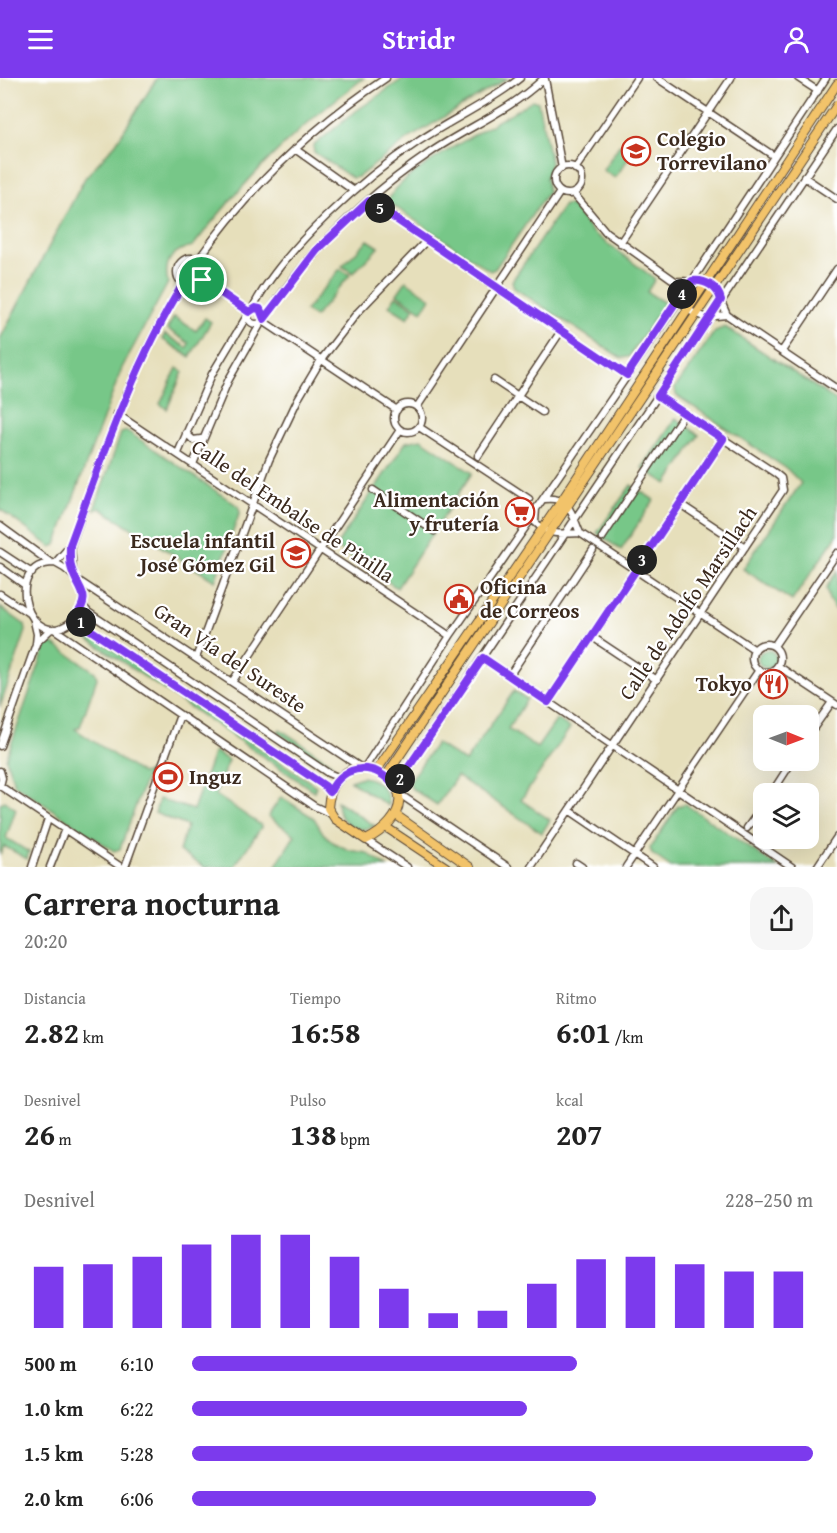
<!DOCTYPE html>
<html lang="es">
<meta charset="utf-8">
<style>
body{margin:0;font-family:"Gentium Book Plus",serif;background:#f6f6f6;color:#222;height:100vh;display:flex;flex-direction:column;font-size:22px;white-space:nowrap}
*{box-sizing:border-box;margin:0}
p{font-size:20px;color:#767676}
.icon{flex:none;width:33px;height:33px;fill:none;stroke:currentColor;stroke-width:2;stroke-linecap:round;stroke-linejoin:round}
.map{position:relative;height:789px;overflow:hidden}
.panel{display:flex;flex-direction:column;background:#fff;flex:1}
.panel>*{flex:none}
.needle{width:39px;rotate:91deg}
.buttons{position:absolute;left:753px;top:627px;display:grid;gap:12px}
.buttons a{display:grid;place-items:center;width:66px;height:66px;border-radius:12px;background:#fff;box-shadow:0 6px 24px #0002;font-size:30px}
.pin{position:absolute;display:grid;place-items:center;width:51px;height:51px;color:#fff;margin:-26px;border:3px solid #fff;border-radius:50%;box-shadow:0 2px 6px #0007}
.km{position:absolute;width:30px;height:30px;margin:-15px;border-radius:50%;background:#222;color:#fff;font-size:16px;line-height:30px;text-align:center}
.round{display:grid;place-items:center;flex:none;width:63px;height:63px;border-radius:18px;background:#f6f6f6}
.overview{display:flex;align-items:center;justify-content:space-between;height:102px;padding:0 24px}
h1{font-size:33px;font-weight:800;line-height:45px}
.metrics{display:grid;grid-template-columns:repeat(3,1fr);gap:9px;height:102px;padding:6px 24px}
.metrics div{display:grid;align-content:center}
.metrics b{font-size:30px;font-weight:800}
.metrics small{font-size:16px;font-weight:400}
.metrics p{font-size:16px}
.chart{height:168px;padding:12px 24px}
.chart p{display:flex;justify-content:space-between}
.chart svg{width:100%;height:108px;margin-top:6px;stroke:#7c3aed;stroke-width:6}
ul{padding:0 24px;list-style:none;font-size:20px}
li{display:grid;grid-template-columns:96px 72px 1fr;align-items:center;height:45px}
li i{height:15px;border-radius:8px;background:#7c3aed}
header{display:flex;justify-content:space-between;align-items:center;height:78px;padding:0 24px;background:#7c3aed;color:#fff;font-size:27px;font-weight:800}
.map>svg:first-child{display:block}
.green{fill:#77c788;stroke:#597853;stroke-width:1.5}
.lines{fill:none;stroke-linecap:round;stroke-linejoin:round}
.minor-casing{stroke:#554536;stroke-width:9}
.major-casing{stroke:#554536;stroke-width:10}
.minor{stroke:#fff;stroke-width:6}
.major{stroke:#f2c36a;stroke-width:8}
.route-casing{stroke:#fff;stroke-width:12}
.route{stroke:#7c3aed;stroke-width:8}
.labels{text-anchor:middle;stroke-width:4.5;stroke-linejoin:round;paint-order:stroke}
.poi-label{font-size:21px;font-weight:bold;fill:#3b2a1e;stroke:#fff;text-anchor:start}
.street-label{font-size:21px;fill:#3b2a1e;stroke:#fff}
</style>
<header><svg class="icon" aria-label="menu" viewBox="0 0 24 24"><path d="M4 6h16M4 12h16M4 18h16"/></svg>Stridr<svg class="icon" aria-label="person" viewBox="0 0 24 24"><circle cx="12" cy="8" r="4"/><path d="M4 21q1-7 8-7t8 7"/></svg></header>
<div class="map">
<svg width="837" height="789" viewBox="0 0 837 789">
<rect width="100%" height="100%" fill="#fff"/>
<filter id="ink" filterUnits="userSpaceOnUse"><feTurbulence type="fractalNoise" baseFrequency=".0167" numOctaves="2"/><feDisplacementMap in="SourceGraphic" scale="12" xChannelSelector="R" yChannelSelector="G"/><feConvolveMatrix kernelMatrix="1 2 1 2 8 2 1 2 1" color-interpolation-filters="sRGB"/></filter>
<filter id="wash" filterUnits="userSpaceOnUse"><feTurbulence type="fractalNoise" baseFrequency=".008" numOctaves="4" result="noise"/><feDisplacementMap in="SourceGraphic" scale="24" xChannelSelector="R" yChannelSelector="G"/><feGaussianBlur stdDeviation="1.35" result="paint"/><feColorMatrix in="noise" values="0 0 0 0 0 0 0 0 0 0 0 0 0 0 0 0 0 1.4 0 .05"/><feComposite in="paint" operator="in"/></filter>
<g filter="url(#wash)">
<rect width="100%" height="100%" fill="#e6dfbb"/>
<path class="green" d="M 157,0 L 364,0 C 296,50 245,101 193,168 C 172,172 163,184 168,205 L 122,290 L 56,467 L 51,469 L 0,431 L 0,261 L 85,100 L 116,65 Z
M 404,0 L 508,0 L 411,59 L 358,99 L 352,100 L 314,74 L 313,68 L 356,33 Z
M 532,22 L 538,24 L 551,85 L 546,99 L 548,114 L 495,191 L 490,193 L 388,124 C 393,96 505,42 532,22 Z
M 620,66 L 633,74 L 615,100 L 603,92 Z
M 564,127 L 571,127 L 592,154 L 655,201 L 647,214 L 665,225 L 629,279 L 621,280 L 514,210 L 512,203 Z
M 368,162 L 379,169 L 353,195 L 342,188 Z
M 340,191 L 350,197 L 315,239 L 305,233 Z
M 406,203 L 431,220 L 422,233 L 397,216 Z
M 396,218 L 414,230 L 408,240 L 389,228 Z
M 174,239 L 196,253 L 205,240 L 211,244 L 190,279 L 162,261 L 165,256 L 187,270 L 189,265 L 167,251 Z
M 725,249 L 837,323 L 837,457 L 792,523 L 743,491 L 801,405 L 787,391 L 676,317 L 675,310 L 715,253 Z
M 177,290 L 183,294 L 167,331 L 160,326 Z
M 676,340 L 699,357 L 667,406 L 642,390 Z
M 127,353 L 238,428 L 240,434 L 215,503 L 100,430 L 94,432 L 121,355 Z
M 421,361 L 472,395 L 397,510 L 339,471 L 338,465 L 406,364 Z
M 631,407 L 654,422 L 621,472 L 597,455 Z
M 837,493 L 837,534 L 829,522 L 826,510 Z
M 0,529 L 25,547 L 26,553 L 0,629 Z
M 81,550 L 316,708 L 314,713 L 78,554 Z
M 52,565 L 95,594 L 97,600 L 80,649 L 75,651 L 142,696 L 148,694 L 120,771 L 114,773 L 14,706 L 6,681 L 46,567 Z
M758 581a9 9 0 1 1 18 0a9 9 0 1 1-18 0Z
M 514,613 L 527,621 L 508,651 L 537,670 L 557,641 L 570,650 L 521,722 L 550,742 L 542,755 L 457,698 L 437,727 L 411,710 L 410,703 L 436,665 L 465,684 Z
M 280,651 L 332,686 L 330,689 L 278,655 Z
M 214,673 L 228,682 L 216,717 L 262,748 L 234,789 L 204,789 L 179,773 L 187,748 L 155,735 L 159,721 L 193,732 Z
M 362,699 C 378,701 389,711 388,728 L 350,703 Z
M 281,719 L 314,740 L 323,755 L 334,765 L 349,772 L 367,775 L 387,789 L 275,789 L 295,757 L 268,738 Z
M 5,723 L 16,731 L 6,760 L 29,774 L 27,781 L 4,768 L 0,777 L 0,725 Z
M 337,723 L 375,748 C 356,757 337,743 337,723 Z
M 685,726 L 778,789 L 671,789 L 652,776 L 650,770 L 678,728 Z"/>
</g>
<g filter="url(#ink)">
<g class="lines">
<g class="minor-casing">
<path id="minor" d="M 657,0 L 774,78
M 798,0 L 818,13
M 545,1 L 562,90
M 295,71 L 354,113
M554 102a14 14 0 1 1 28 0a14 14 0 1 1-28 0Z
M 575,91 L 637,0
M 804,99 L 837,121
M 573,115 L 606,154 L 675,203 L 687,232 L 705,239 L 727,237 C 711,201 715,204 675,203
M 369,123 L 627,297
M 620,165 L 731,0
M177 194a14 14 0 1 1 28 0a14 14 0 1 1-28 0Z
M 198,182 C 249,110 312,49 386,0
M 202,202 L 249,234
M248 238a8 8 0 1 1 16 0a8 8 0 1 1-16 0Z
M 252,231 C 282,172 364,99 419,63 C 452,41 489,25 520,0
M 727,237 L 837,311
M 264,241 C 308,175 366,118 431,74 C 468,49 509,33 542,2
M 263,243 L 397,332
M 782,273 L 837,191
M 494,302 L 542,334
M394 340a14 14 0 1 1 28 0a14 14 0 1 1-28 0Z
M 417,329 L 560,114
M 117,336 L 450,558
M 419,349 L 529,421
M 186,355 L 193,362 L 201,361
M 178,375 L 212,296 L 248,236
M 478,378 L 561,253
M 193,386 L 228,303 L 261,245
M 373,412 L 434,453
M 545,421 C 570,418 572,437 580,455 L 755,572
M 680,426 L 745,469
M 0,448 L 51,485
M 580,455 C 562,456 549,458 535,444 L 536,431 L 692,203 L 826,0
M 602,460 L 684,336
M 71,468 L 73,495
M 0,474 L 32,495
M 55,485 L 71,467 C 103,377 132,287 183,206
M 55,485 C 78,496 96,522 72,543 C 29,579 0,484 55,485 Z
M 0,489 L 25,507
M 79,503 L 360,689
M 0,516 L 27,534
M 82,527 L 88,534 L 328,695 L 340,700
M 74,541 L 325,708 L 330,714
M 54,551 L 314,728 L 329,735
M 591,558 L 657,602
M 36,565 L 51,551
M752 580a14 14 0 1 1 28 0a14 14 0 1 1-28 0Z
M 774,568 L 837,475
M 196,580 L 269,382 L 298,321 L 321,282 L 357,235 L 427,162
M 483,580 L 792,789
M 778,588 L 837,627
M 509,598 L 593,472
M 232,604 L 400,352
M 548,624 L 723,361
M 808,658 L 832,624
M 0,668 L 36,566 L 37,556 L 34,543
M 365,689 L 450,558 L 534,437
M 0,693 L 2,700 L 0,708
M 0,708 L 121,789
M 395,709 L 837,51
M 398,715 L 508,789
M 771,716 L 793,682
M 569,732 L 653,789
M 747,750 L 764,726
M 366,762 L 407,789
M 576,785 L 582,789
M 32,789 L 48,741
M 50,789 L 65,751
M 125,789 L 180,637
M 531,789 L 783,412 L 781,400 L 775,395 L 658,318
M 626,789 L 759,592
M 817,789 L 837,759"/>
</g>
<g class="major-casing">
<path id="major" d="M 365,689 C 415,703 406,742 366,762 L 335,741 L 328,730 C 329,709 342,689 365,689 Z
M 377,692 L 562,422 L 837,6
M 386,698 L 837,27
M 396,737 L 470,789
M 387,750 L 446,789"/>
</g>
<use href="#minor" class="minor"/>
<use href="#major" class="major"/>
</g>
</g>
<g class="lines" filter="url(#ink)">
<g class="route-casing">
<path id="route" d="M 369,123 L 627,297 L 686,209 L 692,203 C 705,201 718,209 721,222 L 658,318 L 723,361 L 548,624 L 483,580 L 395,709 C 377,684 344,684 330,714 L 325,708 L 74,541 C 93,516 79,514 72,492 C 69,484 70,475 70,467 C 103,377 133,288 183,206 L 194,207 L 202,202 L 249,234 L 255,230 L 260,231 L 264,241 L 317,172 Z"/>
</g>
<use href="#route" class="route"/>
</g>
<defs>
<g id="school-ring" transform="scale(1.5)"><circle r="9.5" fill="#fff" stroke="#c8321e" stroke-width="1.5"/><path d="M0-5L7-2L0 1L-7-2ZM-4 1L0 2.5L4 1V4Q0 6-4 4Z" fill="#c8321e"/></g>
<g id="supermarket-ring" transform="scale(1.5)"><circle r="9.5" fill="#fff" stroke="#c8321e" stroke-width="1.5"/><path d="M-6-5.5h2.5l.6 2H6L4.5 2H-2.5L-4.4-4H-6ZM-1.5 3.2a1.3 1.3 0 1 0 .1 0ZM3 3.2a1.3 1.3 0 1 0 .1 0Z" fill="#c8321e"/></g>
<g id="civic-ring" transform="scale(1.5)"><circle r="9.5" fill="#fff" stroke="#c8321e" stroke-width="1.5"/><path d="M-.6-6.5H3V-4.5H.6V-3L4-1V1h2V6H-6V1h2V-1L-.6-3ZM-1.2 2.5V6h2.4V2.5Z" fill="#c8321e"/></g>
<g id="restaurant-ring" transform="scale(1.5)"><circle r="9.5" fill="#fff" stroke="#c8321e" stroke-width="1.5"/><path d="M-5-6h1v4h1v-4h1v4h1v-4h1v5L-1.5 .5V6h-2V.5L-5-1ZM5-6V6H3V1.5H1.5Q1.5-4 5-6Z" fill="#c8321e"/></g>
<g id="stadium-ring" transform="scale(1.5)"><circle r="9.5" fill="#fff" stroke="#c8321e" stroke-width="1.5"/><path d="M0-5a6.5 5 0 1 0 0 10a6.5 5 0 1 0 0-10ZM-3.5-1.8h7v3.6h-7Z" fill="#c8321e"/></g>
</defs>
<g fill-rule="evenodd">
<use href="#school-ring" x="636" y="73"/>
<use href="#supermarket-ring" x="520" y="434"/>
<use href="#school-ring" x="296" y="475"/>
<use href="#civic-ring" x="459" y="521"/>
<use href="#restaurant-ring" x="773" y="606"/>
<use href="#stadium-ring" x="168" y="699"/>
</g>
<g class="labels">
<g class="poi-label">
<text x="657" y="68">Colegio<tspan x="657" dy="24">Torrevilano</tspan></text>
<text x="499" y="429" text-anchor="end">Alimentación<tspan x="499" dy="24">y frutería</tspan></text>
<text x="275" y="470" text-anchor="end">Escuela infantil<tspan x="275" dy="24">José Gómez Gil</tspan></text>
<text x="480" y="516">Oficina<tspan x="480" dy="24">de Correos</tspan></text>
<text x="752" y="613" text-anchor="end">Tokyo</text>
<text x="189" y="706">Inguz</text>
</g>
<g class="street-label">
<text transform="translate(293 433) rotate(34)" y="7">Calle del Embalse de Pinilla</text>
<text transform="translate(688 525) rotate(-56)" y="7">Calle de Adolfo Marsillach</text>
<text transform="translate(230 580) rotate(34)" y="7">Gran Vía del Sureste</text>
</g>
</g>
</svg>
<div class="buttons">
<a><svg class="needle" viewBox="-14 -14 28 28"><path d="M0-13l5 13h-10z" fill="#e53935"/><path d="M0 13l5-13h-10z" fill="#767676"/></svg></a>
<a><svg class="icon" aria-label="layers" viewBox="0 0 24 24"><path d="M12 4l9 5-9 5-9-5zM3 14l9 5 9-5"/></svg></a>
</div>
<div class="pin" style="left:202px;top:202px;background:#1e9e55"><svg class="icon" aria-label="arrive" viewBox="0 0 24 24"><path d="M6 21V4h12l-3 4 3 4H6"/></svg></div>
<b class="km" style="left:81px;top:544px">1</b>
<b class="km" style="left:400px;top:701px">2</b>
<b class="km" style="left:642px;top:482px">3</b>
<b class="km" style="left:682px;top:216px">4</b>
<b class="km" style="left:380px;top:130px">5</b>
</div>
<section class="panel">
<div class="overview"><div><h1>Carrera nocturna</h1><p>20:20</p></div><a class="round"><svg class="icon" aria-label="share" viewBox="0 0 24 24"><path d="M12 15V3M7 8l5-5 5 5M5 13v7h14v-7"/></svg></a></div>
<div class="metrics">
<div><p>Distancia</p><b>2.82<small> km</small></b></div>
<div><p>Tiempo</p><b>16:58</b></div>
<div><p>Ritmo</p><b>6:01<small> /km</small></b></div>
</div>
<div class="metrics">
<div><p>Desnivel</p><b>26<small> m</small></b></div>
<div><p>Pulso</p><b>138<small> bpm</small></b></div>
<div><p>kcal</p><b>207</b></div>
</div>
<div class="chart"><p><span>Desnivel</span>228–250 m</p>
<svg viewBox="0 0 160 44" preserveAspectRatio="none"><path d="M5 44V19M15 44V18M25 44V15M35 44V10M45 44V6M55 44V6M65 44V15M75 44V28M85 44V38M95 44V37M105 44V26M115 44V16M125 44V15M135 44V18M145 44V21M155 44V21"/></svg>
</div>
<ul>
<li><b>500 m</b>6:10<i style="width:62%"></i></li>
<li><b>1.0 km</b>6:22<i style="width:54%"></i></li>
<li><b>1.5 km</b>5:28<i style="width:100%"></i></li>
<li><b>2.0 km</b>6:06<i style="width:65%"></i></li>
</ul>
</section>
